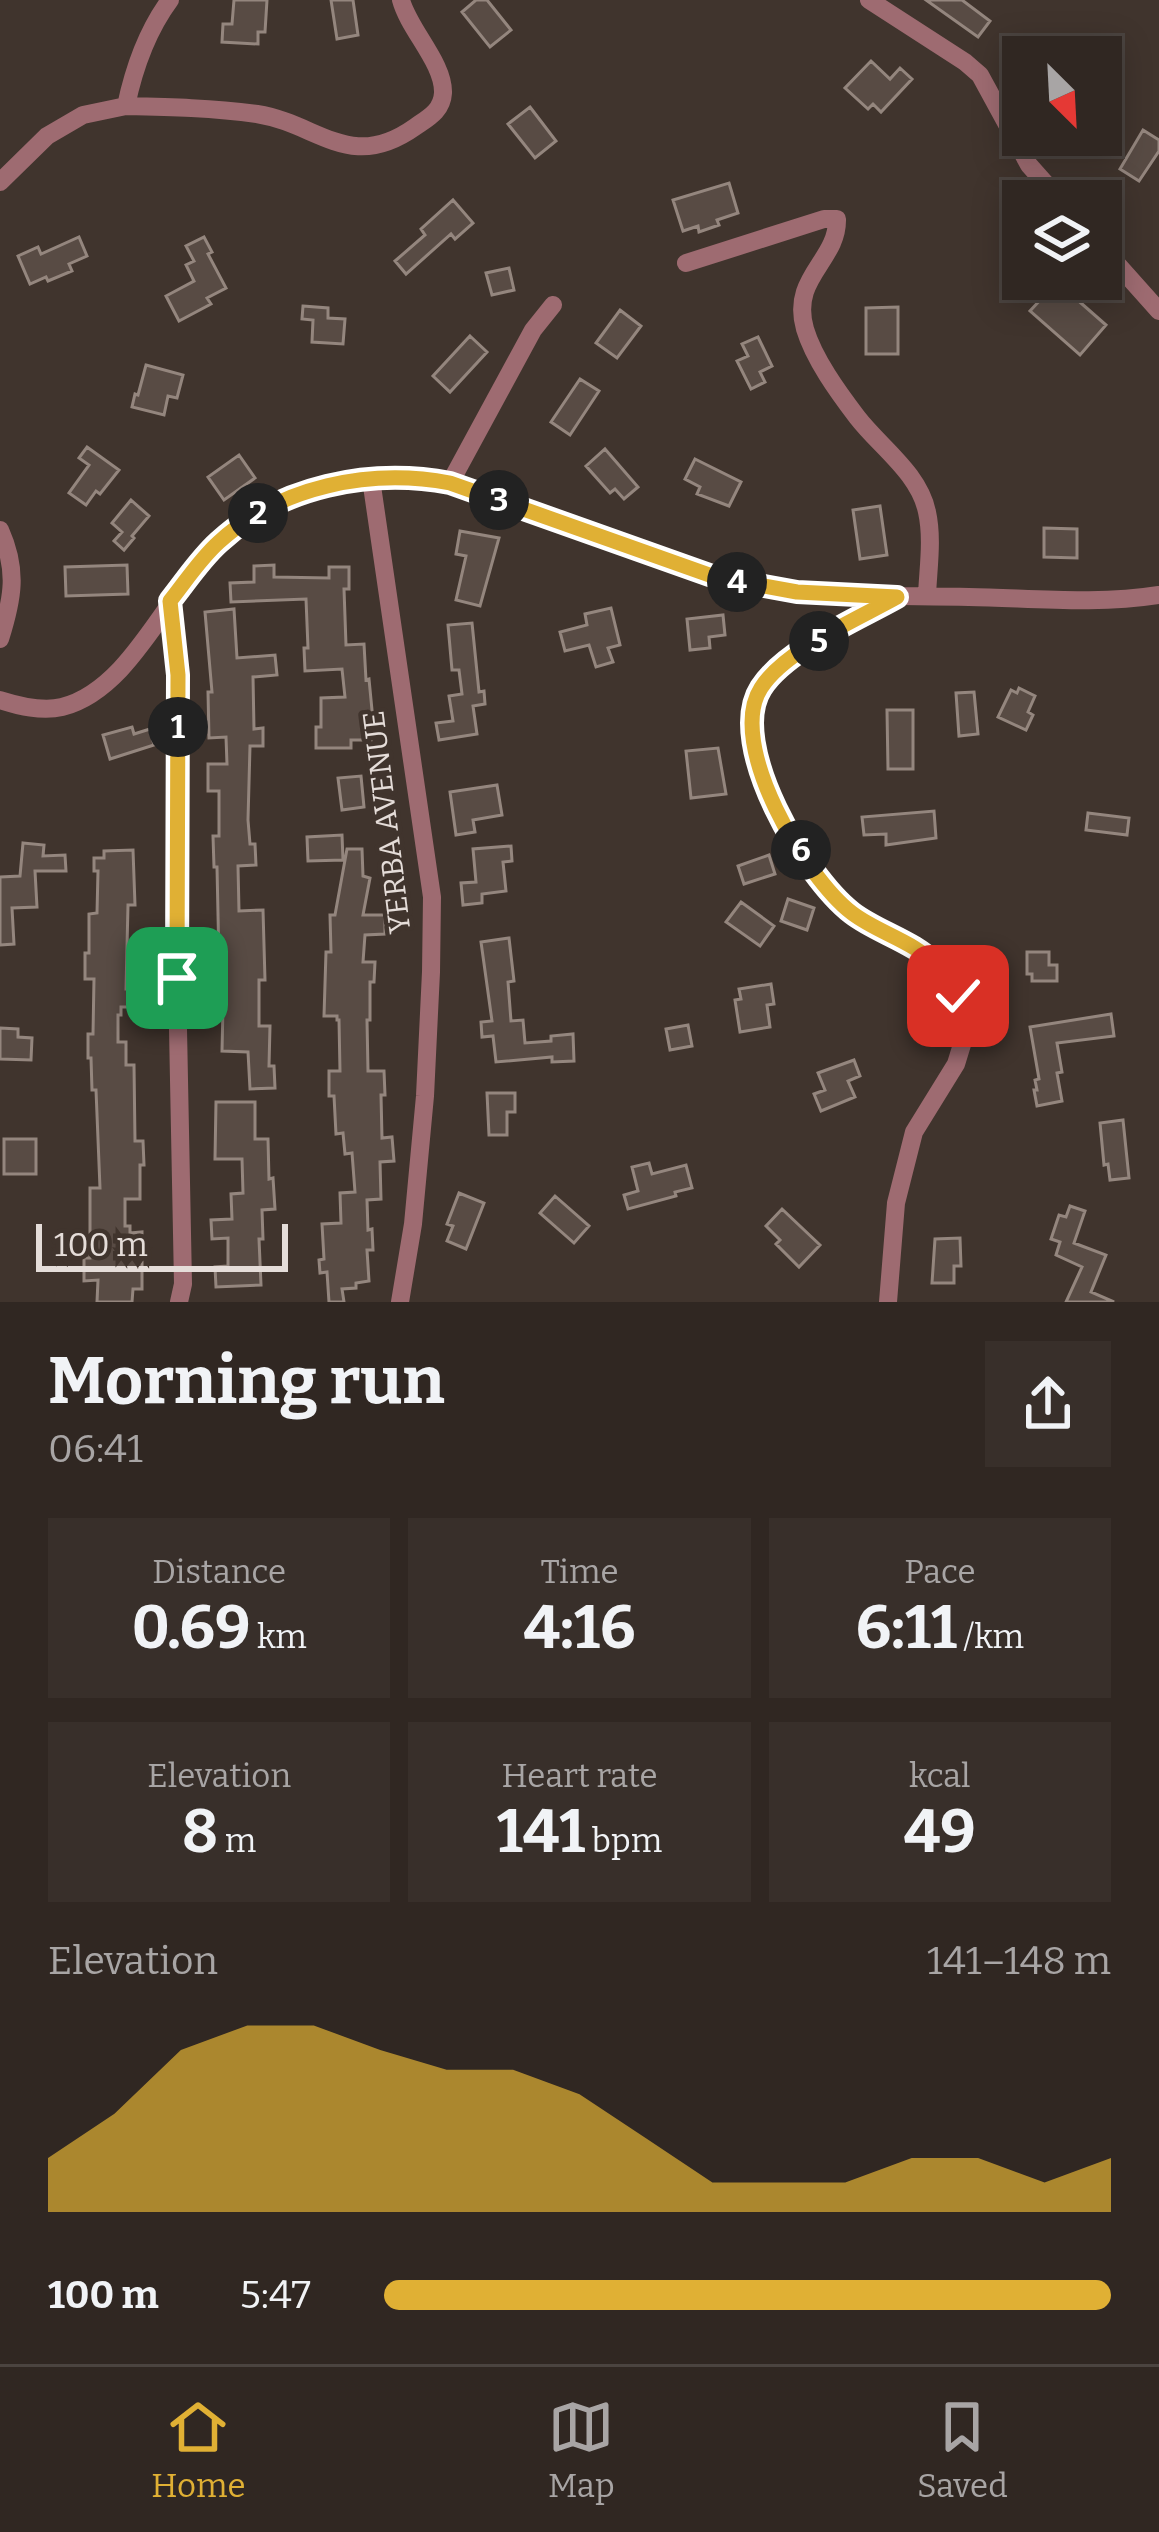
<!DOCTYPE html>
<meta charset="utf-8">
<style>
body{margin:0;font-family:Bitter,serif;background:#382f2a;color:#f1f3f6;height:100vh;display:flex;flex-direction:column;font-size:45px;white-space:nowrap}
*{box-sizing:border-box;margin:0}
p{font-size:39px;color:#a8a5a5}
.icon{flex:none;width:66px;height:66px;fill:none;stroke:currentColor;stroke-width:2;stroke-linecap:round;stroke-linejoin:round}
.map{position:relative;height:1302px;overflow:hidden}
.details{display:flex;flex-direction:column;background:#302722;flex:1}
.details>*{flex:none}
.needle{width:78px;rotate:156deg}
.fabs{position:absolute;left:1002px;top:36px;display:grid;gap:24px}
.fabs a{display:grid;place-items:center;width:120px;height:120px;border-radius:0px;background:#302722;box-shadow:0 6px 30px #0003,0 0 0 3px #4b4440;font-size:60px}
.scale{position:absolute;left:36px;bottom:30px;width:252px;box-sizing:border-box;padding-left:12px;border:6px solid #e5ddd9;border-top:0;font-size:33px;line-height:42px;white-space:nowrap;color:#e5ddd9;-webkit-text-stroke:9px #40342d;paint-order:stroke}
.pin{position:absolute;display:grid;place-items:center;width:102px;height:102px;color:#fff;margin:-51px;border-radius:24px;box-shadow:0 6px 18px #0006}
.km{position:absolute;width:60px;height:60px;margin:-30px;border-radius:50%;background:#222;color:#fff;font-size:33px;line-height:60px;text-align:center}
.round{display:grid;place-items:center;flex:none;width:126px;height:126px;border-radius:0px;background:#382f2a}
.summary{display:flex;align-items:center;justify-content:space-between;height:204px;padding:0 48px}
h1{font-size:66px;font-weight:700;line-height:90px}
.figures{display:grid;grid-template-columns:repeat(3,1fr);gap:18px;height:204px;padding:12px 48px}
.figures div{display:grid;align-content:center;border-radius:0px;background:#382f2a;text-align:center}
.figures b{font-size:60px;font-weight:700}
.figures small{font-size:33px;font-weight:400}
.figures p{font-size:33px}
.chart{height:336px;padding:24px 48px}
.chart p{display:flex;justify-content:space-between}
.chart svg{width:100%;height:216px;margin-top:12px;fill:#e0b034;opacity:.7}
ul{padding:0 48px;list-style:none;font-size:39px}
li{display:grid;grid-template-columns:192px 144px 1fr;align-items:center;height:90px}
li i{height:30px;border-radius:15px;background:#e0b034}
.dock{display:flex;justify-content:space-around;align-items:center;height:168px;border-top:3px solid #4b4440;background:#302722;font-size:33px;color:#a8a5a5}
.dock a{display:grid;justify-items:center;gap:6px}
.dock .active{color:#e0b034}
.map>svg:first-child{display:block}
.building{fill:#584b44;stroke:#94867e;stroke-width:3}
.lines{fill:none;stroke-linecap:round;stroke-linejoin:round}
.street{stroke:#9e6b71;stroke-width:18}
.route-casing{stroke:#fff;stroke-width:24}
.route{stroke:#e0b034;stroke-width:15}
.labels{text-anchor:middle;stroke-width:9;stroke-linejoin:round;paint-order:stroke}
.street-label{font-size:30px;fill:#e5ddd9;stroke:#40342d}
</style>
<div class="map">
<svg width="1159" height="1302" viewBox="0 0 1159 1302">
<rect width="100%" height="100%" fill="#40342d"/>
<path class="building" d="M 234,0 L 267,0 L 265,32 L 258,32 L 258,44 L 222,42 L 223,24 L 232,24 Z
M 331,0 L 353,0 L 358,35 L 337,39 Z
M 476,0 L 487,0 L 511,30 L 490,47 L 462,12 Z
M 926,0 L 962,0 L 990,21 L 978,37 Z
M 871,61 L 890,79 L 900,68 L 912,79 L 881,112 L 873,104 L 868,109 L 845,88 Z
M 530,107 L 556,141 L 535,158 L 508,124 Z
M 1143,130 L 1159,140 L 1159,151 L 1139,181 L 1120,169 Z
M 729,183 L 738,213 L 717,220 L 719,225 L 699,232 L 698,226 L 683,231 L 673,200 Z
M 453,200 L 473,223 L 455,239 L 451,234 L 406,274 L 395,261 L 425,235 L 421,229 Z
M 79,237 L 87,256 L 69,264 L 72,271 L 48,281 L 46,277 L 30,284 L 18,256 L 38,247 L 41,254 Z
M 204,237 L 212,252 L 208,254 L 226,288 L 207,298 L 211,304 L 179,321 L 166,296 L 194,281 L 186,265 L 194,261 L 186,246 Z
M 509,268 L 514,290 L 492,295 L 486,273 Z
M 1057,282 L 1106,325 L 1080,355 L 1030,311 Z
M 303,306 L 328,308 L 328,318 L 345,319 L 343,344 L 312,342 L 313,320 L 302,319 Z
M 898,307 L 898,354 L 866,354 L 866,308 Z
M 620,310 L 641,326 L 617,358 L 596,343 Z
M 470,336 L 487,352 L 450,392 L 433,376 Z
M 758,337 L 772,366 L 760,372 L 765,382 L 751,389 L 737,361 L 748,356 L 742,344 Z
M 146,365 L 183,375 L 177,398 L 168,396 L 164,415 L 132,407 L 135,394 L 138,395 Z
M 580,379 L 599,391 L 570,435 L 551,422 Z
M 87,447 L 119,470 L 100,494 L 96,491 L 86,505 L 69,493 L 89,465 L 79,458 Z
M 605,449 L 638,487 L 624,499 L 615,489 L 610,493 L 586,466 Z
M 239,455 L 255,478 L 224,500 L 208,477 Z
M 695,459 L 741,482 L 729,506 L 697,494 L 700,487 L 685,479 Z
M 131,500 L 149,516 L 132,536 L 134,538 L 124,550 L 114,541 L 122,532 L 112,523 Z
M 880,506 L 887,555 L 860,559 L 853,510 Z
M 1044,528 L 1077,529 L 1077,558 L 1044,557 Z
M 460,531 L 499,538 L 480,606 L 456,600 L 466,556 L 456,554 Z
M 127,565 L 128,594 L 66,596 L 65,567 Z
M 274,565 L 274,577 L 329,578 L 329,567 L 349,567 L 349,589 L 344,589 L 346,645 L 364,644 L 366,680 L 369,679 L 372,710 L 371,740 L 351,740 L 351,748 L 316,748 L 316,727 L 321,727 L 321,698 L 345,697 L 342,669 L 305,671 L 304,648 L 308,648 L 306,599 L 231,602 L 230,583 L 254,582 L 254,566 Z
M 611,608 L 620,645 L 608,648 L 613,662 L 596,667 L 589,645 L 565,651 L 560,632 L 587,625 L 585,614 Z
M 234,609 L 237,658 L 275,655 L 277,675 L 253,677 L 254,729 L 263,728 L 263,746 L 250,746 L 248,820 L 250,844 L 255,844 L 256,865 L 238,866 L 239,911 L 263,910 L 265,980 L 259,980 L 259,1026 L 270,1026 L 269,1066 L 274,1066 L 275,1088 L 250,1089 L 248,1052 L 222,1051 L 223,1007 L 212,1007 L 215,961 L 219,961 L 217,867 L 214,867 L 213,836 L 219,836 L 219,791 L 208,791 L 208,764 L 227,764 L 226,737 L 209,738 L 208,692 L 212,692 L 205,612 Z
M 723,615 L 725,635 L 709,637 L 710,648 L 690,650 L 687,619 Z
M 472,623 L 479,692 L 484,691 L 485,704 L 473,706 L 477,734 L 439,740 L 436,723 L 453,721 L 449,696 L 462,694 L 459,670 L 452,670 L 448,625 Z
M 1019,688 L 1035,696 L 1028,712 L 1033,715 L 1026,730 L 998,717 L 1011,690 L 1017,693 Z
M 974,692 L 978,734 L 959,736 L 956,693 Z
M 887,710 L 913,710 L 913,769 L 888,769 Z
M 132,727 L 134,734 L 150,729 L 154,745 L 110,759 L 103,735 Z
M 718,748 L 726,794 L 691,798 L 686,751 Z
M 361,776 L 364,807 L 342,810 L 338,778 Z
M 497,785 L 502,815 L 473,820 L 475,832 L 456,835 L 450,792 Z
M 934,811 L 936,838 L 886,845 L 886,834 L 864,835 L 862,817 Z
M 1088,813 L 1129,818 L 1127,835 L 1086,830 Z
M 342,835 L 343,860 L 308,861 L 307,837 Z
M 23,843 L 44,845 L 43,856 L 65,855 L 66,871 L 35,871 L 37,907 L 12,908 L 14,944 L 0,945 L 0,877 L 20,876 Z
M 511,846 L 512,861 L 503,862 L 506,891 L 482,894 L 482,903 L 463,905 L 461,883 L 476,882 L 473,849 Z
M 347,849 L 362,849 L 363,876 L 370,878 L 363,915 L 385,915 L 385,934 L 365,935 L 363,962 L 375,962 L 374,982 L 370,982 L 370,1020 L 367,1020 L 368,1071 L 384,1071 L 385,1095 L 381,1095 L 382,1138 L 392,1137 L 394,1161 L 380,1162 L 381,1199 L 367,1200 L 368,1230 L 372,1229 L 373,1250 L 367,1250 L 369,1281 L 356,1283 L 356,1288 L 342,1289 L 344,1302 L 329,1302 L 327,1272 L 320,1273 L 319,1260 L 324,1259 L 322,1224 L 341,1223 L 340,1193 L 355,1192 L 352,1153 L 345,1154 L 343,1133 L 336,1134 L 334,1096 L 329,1096 L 329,1071 L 340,1071 L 339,1020 L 337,1020 L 337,1016 L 324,1016 L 326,952 L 331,952 L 330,915 L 335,915 Z
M 133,850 L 135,905 L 128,905 L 126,989 L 133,989 L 132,1007 L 121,1007 L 121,1015 L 118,1015 L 118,1042 L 126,1042 L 126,1065 L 134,1065 L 135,1141 L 143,1141 L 144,1165 L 140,1165 L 140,1199 L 125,1199 L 125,1226 L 130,1226 L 130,1233 L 142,1232 L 142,1289 L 133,1289 L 132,1302 L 97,1302 L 98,1280 L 84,1281 L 84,1258 L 90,1258 L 90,1188 L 100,1188 L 96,1090 L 92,1090 L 91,1058 L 88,1058 L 88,1034 L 93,1034 L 94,979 L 85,979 L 85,953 L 89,953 L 89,914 L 97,913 L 98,871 L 94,871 L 94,858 L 104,858 L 104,851 Z
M 769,855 L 775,874 L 744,884 L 738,866 Z
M 788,899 L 814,908 L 807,930 L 781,921 Z
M 741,902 L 774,926 L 760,946 L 726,922 Z
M 509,938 L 514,981 L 508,982 L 511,1021 L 523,1020 L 525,1043 L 551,1041 L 551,1036 L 573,1034 L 574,1061 L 552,1062 L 552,1057 L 496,1062 L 493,1036 L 482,1037 L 481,1022 L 492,1021 L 481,942 Z
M 1027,952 L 1049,952 L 1049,965 L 1057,965 L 1057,981 L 1032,981 L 1032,974 L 1027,974 Z
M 771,984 L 774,1004 L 767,1005 L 770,1027 L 740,1032 L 735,1000 L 741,999 L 739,989 Z
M 1111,1014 L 1114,1036 L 1057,1043 L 1062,1072 L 1057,1073 L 1062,1101 L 1037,1106 L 1034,1090 L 1037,1090 L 1035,1080 L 1039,1079 L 1030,1027 Z
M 688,1025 L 692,1046 L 670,1050 L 666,1029 Z
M 0,1028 L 18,1029 L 18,1037 L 32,1038 L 31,1060 L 0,1059 Z
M 854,1060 L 860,1076 L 848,1081 L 855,1097 L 821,1111 L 814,1094 L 825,1090 L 818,1073 Z
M 487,1093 L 515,1093 L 515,1112 L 507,1112 L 507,1135 L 489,1135 Z
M 216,1102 L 255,1102 L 255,1139 L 268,1139 L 269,1179 L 273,1178 L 275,1209 L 262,1210 L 263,1239 L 259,1239 L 261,1285 L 216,1287 L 215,1267 L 228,1266 L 228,1238 L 212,1239 L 211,1220 L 232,1219 L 231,1194 L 243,1193 L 242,1159 L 215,1159 Z
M 1123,1120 L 1129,1178 L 1110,1180 L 1108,1164 L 1104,1165 L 1100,1123 Z
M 4,1139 L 36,1139 L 36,1174 L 4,1174 Z
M 649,1163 L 652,1174 L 686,1165 L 692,1188 L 675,1192 L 676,1196 L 628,1209 L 624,1195 L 638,1191 L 632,1167 Z
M 459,1193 L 484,1203 L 466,1249 L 447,1241 L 453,1226 L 447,1224 Z
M 555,1196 L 589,1226 L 574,1243 L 540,1213 Z
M 1070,1206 L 1085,1211 L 1074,1243 L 1106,1255 L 1091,1292 L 1114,1302 L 1066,1302 L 1082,1267 L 1056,1255 L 1060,1242 L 1051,1239 L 1059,1215 L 1066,1217 Z
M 782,1209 L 820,1245 L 799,1267 L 776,1244 L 780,1240 L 766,1226 Z
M 960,1238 L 961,1266 L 954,1266 L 954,1283 L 932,1283 L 935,1239 Z"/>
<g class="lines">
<path class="street" d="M 869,0 L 965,62 L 980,75 L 1029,165 L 1061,201
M 126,106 C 170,107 213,108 257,114 C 319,124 350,173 415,127 C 428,118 442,111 443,93 C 444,63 409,30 401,0
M 0,182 L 47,136 L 83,115 L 126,106 C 134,68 147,31 170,0
M 1101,246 L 1159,311
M 686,263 L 824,219 L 837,219 C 838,261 790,277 805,329 C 814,359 838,392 857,417 C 880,447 919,473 927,512 C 933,539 928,569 927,596
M 371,479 L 432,897 L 431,972 L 425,1096 L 413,1224 L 400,1302
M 450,483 L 533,330 L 553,305
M 0,530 C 18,570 13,598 0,639
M 170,601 L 178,675 L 177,978 L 183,1284 L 179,1302
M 0,700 C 19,706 42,712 62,707 C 135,689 172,579 229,533 C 276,495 330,483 389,478 C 435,474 477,493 520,508 C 585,531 650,559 717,577 C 798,600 885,595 969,597 C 1031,598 1097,605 1159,595
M 888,1302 L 896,1203 L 914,1132 L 956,1064 L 968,1025 L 967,1012 L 937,966 L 909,945 L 851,912 L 829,891 L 797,844 L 765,787 L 757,762 L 751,724 L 753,708 L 759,691 L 781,664 L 897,597"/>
</g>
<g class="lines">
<g class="route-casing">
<path id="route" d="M 177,978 L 178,675 L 170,601 C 186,581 200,559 219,542 C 280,486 370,468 450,483 L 715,577 L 797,592 L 897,597 C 858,619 785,650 761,688 C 725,744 806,878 852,913 C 878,933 914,941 937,966 C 945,975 951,986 958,996"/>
</g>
<use href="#route" class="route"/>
</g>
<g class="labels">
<g class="street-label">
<text transform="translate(387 822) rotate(-97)" y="10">YERBA AVENUE</text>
</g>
</g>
</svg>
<div class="fabs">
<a><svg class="needle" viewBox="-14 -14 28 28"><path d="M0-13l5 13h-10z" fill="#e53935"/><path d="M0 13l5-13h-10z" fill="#a8a5a5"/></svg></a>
<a><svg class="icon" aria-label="layers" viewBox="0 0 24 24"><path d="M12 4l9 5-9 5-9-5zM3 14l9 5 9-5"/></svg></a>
</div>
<div class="scale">100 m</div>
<div class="pin" style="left:177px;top:978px;background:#1e9e55"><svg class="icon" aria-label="arrive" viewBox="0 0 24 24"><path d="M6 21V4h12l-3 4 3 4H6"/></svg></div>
<div class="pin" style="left:958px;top:996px;background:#d93025"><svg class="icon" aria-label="check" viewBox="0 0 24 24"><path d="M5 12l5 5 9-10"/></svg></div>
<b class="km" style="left:178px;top:727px">1</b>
<b class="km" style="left:258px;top:513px">2</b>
<b class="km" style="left:499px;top:500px">3</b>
<b class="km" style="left:737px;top:582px">4</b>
<b class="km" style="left:819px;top:641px">5</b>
<b class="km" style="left:801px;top:850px">6</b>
</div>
<section class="details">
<div class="summary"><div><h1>Morning run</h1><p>06:41</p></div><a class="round"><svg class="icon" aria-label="share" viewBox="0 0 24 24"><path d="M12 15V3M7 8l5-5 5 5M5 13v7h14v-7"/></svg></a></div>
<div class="figures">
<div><p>Distance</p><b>0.69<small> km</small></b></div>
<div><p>Time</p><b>4:16</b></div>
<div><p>Pace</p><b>6:11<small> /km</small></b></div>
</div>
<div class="figures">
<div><p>Elevation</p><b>8<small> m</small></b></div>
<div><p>Heart rate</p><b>141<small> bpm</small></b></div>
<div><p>kcal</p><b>49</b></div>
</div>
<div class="chart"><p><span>Elevation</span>141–148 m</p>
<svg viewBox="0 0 160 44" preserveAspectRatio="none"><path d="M0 44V33L10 24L20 11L30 6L40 6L50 11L60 15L70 15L80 20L90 29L100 38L110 38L120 38L130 33L140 33L150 38L160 33V44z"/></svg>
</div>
<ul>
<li><b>100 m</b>5:47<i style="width:100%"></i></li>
</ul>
</section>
<nav class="dock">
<a class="active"><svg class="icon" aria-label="home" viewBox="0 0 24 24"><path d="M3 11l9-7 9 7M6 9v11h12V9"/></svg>Home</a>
<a><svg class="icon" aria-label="map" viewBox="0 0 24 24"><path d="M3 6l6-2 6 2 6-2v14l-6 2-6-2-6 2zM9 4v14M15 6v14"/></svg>Map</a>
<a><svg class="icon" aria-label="saved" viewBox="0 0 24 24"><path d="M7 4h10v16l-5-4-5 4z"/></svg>Saved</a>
</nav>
